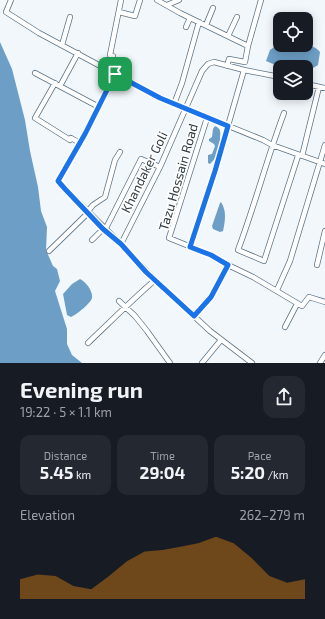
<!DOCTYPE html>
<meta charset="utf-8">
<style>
body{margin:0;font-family:"Exo 2",sans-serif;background:#242831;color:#f1f3f6;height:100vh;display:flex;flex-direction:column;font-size:15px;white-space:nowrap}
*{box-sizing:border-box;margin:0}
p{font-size:13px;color:#9ea1a6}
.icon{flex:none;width:22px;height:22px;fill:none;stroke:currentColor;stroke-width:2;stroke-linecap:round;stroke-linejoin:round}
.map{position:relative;height:363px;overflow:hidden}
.side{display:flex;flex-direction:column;background:#171b24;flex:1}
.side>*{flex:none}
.buttons{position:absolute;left:273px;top:12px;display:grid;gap:8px}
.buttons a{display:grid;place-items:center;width:40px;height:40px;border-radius:8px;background:#171b24;box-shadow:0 2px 10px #0003;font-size:20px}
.pin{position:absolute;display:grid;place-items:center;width:34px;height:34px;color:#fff;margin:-17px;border-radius:8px;box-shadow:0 2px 6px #0006}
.round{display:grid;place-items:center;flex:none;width:42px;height:42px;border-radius:12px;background:#242831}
.summary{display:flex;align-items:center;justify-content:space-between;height:68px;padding:0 20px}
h1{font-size:22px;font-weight:700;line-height:30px}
.figures{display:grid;grid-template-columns:repeat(3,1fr);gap:6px;height:68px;padding:4px 20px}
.figures div{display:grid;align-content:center;border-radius:10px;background:#242831;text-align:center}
.figures b{font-size:17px;font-weight:700}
.figures small{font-size:11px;font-weight:400}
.figures p{font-size:11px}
.chart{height:112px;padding:8px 20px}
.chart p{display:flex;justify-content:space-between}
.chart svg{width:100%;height:72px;margin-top:4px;fill:#945a17;opacity:.7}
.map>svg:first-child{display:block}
.water{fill:#6d9fc6}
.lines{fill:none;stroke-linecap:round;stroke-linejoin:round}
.minor-casing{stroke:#5d7487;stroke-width:6}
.minor{stroke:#fff;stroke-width:4.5}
.route-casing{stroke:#fff;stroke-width:8}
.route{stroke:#1a73e8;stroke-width:5}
.labels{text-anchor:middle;stroke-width:3.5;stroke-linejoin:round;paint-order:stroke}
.street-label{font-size:13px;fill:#323c44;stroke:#fff}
</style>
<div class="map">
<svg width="325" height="363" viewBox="0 0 325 363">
<rect width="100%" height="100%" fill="#f2f7fb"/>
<path class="water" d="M 278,39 L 280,39 L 280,45 C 293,45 311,41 320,52 L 318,65 L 313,68 L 306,69 L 306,67 L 280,67 L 266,61 L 270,50 L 277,45 Z
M 0,42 L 12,69 L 25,120 L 30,151 L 38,187 L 41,211 L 47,227 L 46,250 L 53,266 L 57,269 L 60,281 L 55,291 L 67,329 L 67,344 L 72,355 L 82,363 L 0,363 Z
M 215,126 C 222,129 220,133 220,139 C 220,141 221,143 221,145 C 220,152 215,159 210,164 L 208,163 L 208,155 L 212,154 L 215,146 L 214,144 L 209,141 L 209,139 L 212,137 L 213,129 Z
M 221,202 C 227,211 225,221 223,231 L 220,232 L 213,229 L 212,226 L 220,203 Z
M 80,279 C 86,282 93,291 92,298 C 91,303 76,315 71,317 L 67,315 L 63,294 L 72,284 Z"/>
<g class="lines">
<g class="minor-casing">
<path id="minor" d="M 11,0 L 6,12 L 39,33 L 160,98 L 263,140 L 272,145 L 325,164
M 157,0 L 180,13 L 248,46
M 167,5 L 179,0
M 119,12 L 135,16 L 140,0
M 206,25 L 213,8
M 186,27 L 190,18
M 228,36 L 237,17
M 62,45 L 70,17
M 227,66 L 229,59 L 245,62 L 248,46 L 261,0
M 110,72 L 113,56 L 110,55 L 121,0
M 35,73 L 99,107
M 115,74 L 85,134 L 58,181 L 65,189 L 121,244 L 155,280 L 210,331 L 252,363
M 55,83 L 35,118 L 70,140 L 71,138 L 80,143
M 306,84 L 325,88
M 60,86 L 78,53
M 174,104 L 182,83 L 199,22
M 284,113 C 267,158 255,205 238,250 L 264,261 L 298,156
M 302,156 L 319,87
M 105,230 L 141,159 L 160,167
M 92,240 L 103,229
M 121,244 L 160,167 L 202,71 L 208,64 L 214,62 L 244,70 L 280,77
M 190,247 L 215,171 L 244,70
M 49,251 L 88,213 L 88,211 L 93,205 L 105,197 L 115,160 L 120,152
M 228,265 L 253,277 L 302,306 L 309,297 L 325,302
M 317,265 L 325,231
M 277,290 L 290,261 L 325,145
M 119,301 L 135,316 L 147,331 L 170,363
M 194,316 L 215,291 L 228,265 L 211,255 L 169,238 L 207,118
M 285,327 L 297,304
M 88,343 C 110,322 132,300 155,280
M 202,363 L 221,340
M 320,363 L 325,355"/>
</g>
<use href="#minor" class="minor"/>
</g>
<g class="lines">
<g class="route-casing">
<path id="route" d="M 115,74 L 160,98 L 228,126 L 215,171 L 190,247 L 211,255 L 228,265 L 211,297 L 194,316 L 146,272 L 121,244 L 103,229 L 65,189 L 58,181 L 85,134 Z"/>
</g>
<use href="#route" class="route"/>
</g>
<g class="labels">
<g class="street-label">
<text transform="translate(144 172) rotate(-64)" y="5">Khandaker Goli</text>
<text transform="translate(178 177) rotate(-74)" y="5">Tazu Hossain Road</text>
</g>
</g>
</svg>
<div class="buttons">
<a><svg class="icon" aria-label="locate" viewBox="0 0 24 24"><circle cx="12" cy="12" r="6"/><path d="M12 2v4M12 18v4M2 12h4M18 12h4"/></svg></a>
<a><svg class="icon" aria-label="layers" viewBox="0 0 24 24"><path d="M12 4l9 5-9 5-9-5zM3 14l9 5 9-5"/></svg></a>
</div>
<div class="pin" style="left:115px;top:74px;background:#1e9e55"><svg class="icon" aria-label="arrive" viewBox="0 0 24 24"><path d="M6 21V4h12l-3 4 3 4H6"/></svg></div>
</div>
<section class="side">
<div class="summary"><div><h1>Evening run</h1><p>19:22 · 5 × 1.1 km</p></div><a class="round"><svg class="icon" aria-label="share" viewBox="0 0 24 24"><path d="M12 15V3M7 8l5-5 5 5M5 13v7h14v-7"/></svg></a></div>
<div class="figures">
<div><p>Distance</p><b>5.45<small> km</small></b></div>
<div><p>Time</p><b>29:04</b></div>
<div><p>Pace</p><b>5:20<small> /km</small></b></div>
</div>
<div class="chart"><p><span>Elevation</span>262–279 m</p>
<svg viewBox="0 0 160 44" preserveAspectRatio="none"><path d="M0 44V32L10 29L20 30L30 36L40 38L50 30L60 21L70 15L80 14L90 12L100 10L110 6L120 10L130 19L140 30L150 34L160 32V44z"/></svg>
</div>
</section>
